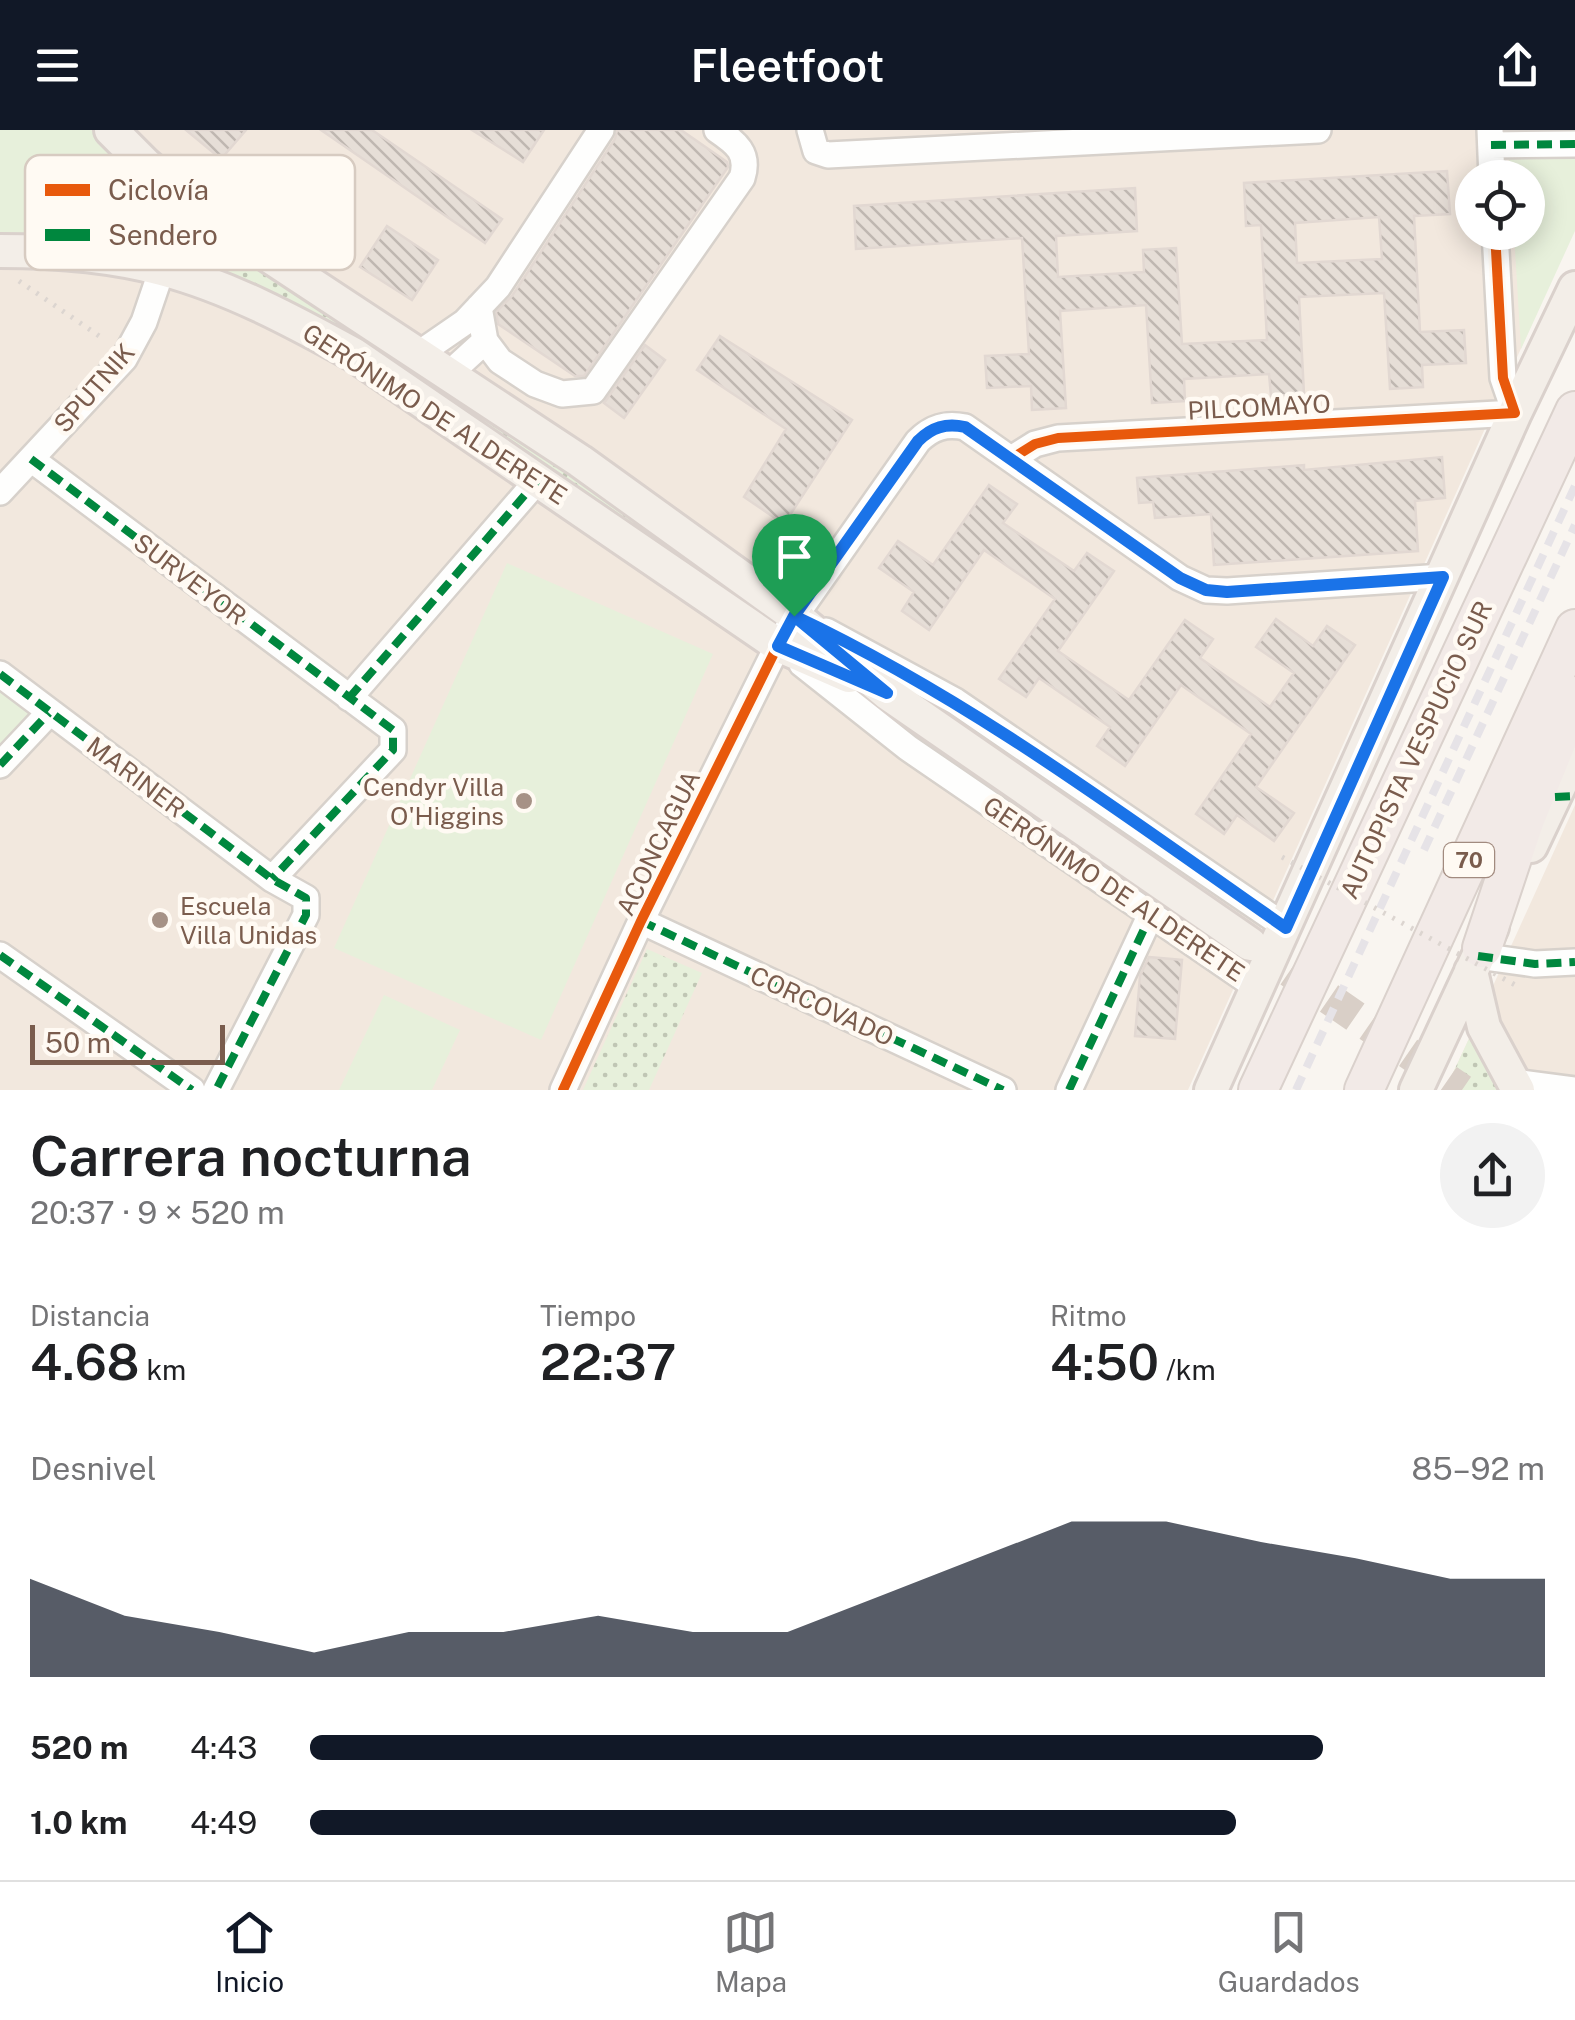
<!DOCTYPE html>
<html lang="es">
<meta charset="utf-8">
<style>
body{margin:0;font-family:"Public Sans",sans-serif;background:#f2f2f2;color:#202124;height:100vh;display:flex;flex-direction:column;font-size:38px;white-space:nowrap}
*{box-sizing:border-box;margin:0}
p{font-size:32px;color:#757577}
.icon{flex:none;width:55px;height:55px;fill:none;stroke:currentColor;stroke-width:2;stroke-linecap:round;stroke-linejoin:round}
.map{position:relative;height:960px;overflow:hidden}
.panel{display:flex;flex-direction:column;background:#fff;flex:1}
.panel>*{flex:none}
.tools{position:absolute;left:1455px;top:30px;display:grid;gap:20px}
.tools a{display:grid;place-items:center;width:90px;height:90px;border-radius:50%;background:#fff;box-shadow:0 5px 25px #0003;font-size:50px}
.scale{position:absolute;left:30px;bottom:25px;width:195px;box-sizing:border-box;padding-left:10px;border:5px solid #7a5c4d;border-top:0;font-size:28px;line-height:35px;white-space:nowrap;color:#7a5c4d;-webkit-text-stroke:8px #fffaf3;paint-order:stroke}
.pin{position:absolute;display:grid;place-items:center;width:85px;height:85px;color:#fff;margin:-102px -42px;border-radius:50% 50% 50% 0;rotate:-45deg;box-shadow:0 0 10px #0007}
.pin .icon{rotate:45deg}
.round{display:grid;place-items:center;flex:none;width:105px;height:105px;border-radius:52px;background:#f2f2f2}
.head{display:flex;align-items:center;justify-content:space-between;height:170px;padding:0 30px}
h1{font-size:55px;font-weight:600;line-height:75px}
.stats{display:grid;grid-template-columns:repeat(3,1fr);gap:15px;height:170px;padding:10px 30px}
.stats div{display:grid;align-content:center}
.stats b{font-size:50px;font-weight:600}
.stats small{font-size:28px;font-weight:400}
.stats p{font-size:28px}
.chart{height:280px;padding:20px 30px}
.chart p{display:flex;justify-content:space-between}
.chart svg{width:100%;height:180px;margin-top:10px;fill:#111827;opacity:.7}
ul{padding:0 30px;list-style:none;font-size:32px}
li{display:grid;grid-template-columns:160px 120px 1fr;align-items:center;height:75px}
li i{height:25px;border-radius:12px;background:#111827}
header{display:flex;justify-content:space-between;align-items:center;height:130px;padding:0 30px;background:#111827;color:#fff;font-size:45px;font-weight:600}
.menu{display:flex;justify-content:space-around;align-items:center;height:140px;border-top:2px solid #e0e0e0;background:#fff;font-size:28px;color:#757577}
.menu a{display:grid;justify-items:center;gap:5px}
.menu .active{color:#111827}
.map>svg:first-child{display:block}
.residential{fill:#f2e8de;fill-rule:evenodd}
.grass{fill:url(#grass-dots)}
.park{fill:#e7f0db}
.building{fill:url(#building-back-hatch);stroke:#e2d8d2;stroke-width:2.5;fill-rule:evenodd}
.lines{fill:none;stroke-linecap:round;stroke-linejoin:round}
.major-tunnel{stroke:#d9cfc7;stroke-width:32;stroke-dasharray:32 16;stroke-linecap:butt}
.minor-casing{stroke:#d7d1cb;stroke-width:30}
.major-casing{stroke:#dad1cc;stroke-width:38}
.highway-casing{stroke:#dad1cc;stroke-width:42}
.path{stroke:#dcd5d0;stroke-width:5;stroke-dasharray:2.5 8;stroke-linecap:butt}
.minor{stroke:#fefefd;stroke-width:25}
.major{stroke:#f3eee8;stroke-width:32}
.highway{stroke:#f2eae7;stroke-width:38}
.rail{stroke:#e6e3e7;stroke-width:8;stroke-dasharray:15 10;stroke-linecap:butt}
.path-bridge{stroke:#dcd5d0;stroke-width:5;stroke-dasharray:2.5 8;stroke-linecap:butt}
.quiet{stroke:#00873e;stroke-width:8;stroke-dasharray:15 8;stroke-linecap:butt}
.cycleway-casing{stroke:#fffaf3;stroke-width:16}
.cycleway{stroke:#e8590c;stroke-width:10}
.route-casing{stroke:#fff;stroke-width:20}
.route{stroke:#1a73e8;stroke-width:12}
.poi-dot{fill:#a69286;stroke:#fffaf3;stroke-width:4}
.labels{text-anchor:middle;stroke-width:9;stroke-linejoin:round;paint-order:stroke}
.shield{fill:#fffaf3;stroke:#a28b7f;stroke-width:2.5}
.shield-label{font-size:22px;font-weight:bold;fill:#7a5c4d}
.street-label{font-size:25px;fill:#7a5c4d;stroke:#fffaf3}
.poi-label{font-size:25px;fill:#7a5c4d;stroke:#fffaf3;text-anchor:end}
.key{fill:#fffaf3;stroke:#d7cbc1;stroke-width:2.5}
.key-label{font-size:28px;fill:#7a5c4d}
</style>
<header><svg class="icon" aria-label="menu" viewBox="0 0 24 24"><path d="M4 6h16M4 12h16M4 18h16"/></svg>Fleetfoot<svg class="icon" aria-label="share" viewBox="0 0 24 24"><path d="M12 15V3M7 8l5-5 5 5M5 13v7h14v-7"/></svg></header>
<div class="map">
<svg width="1575" height="960" viewBox="0 0 1575 960">
<defs>
<pattern id="grass-dots" width="8" height="8" patternUnits="userSpaceOnUse" patternTransform="scale(2.5)"><rect width="8" height="8" fill="#e7f0db"/><path d="M2 2h.1M6 6h.1" fill="none" stroke="#c0c6b4" stroke-width="1.8" stroke-linecap="round"/></pattern>
<pattern id="building-back-hatch" width="6" height="6" patternUnits="userSpaceOnUse" patternTransform="scale(2.5)"><rect width="6" height="6" fill="#e6ded7"/><path d="M-1 5l2 2M0 0l6 6M5-1l2 2" fill="none" stroke="#bfb7b1"/></pattern>
</defs>
<rect width="100%" height="100%" fill="#f9f5f0"/>
<path class="residential" d="M 0,0 L 1575,0 L 1575,98 L 1188,960 L 0,960 ZM 1472,48 L 1528,48 L 1528,102 L 1472,102 Z
M 1575,675 L 1575,960 L 1445,960 L 1473,900 Z"/>
<path class="grass" d="M 206,106 L 213,106 L 565,339 L 773,488 L 769,490 L 192,131 Z
M 647,819 L 702,843 L 649,960 L 583,960 Z
M 1473,900 L 1481,929 L 1501,960 L 1445,960 Z"/>
<path class="park" d="M 0,0 L 91,0 L 172,78 L 178,97 L 161,123 L 0,106 Z
M 1575,25 L 1575,101 L 1521,219 L 1514,103 L 1528,102 L 1528,48 L 1510,47 L 1509,27 Z
M 507,433 L 713,524 L 541,910 L 334,818 Z
M 0,552 L 34,585 L 0,623 Z
M 384,865 L 460,900 L 432,960 L 339,960 Z"/>
<path class="building" d="M 186,0 L 246,0 L 221,29 Z
M 321,0 L 372,0 L 502,89 L 485,113 Z
M 472,0 L 544,0 L 523,32 Z
M 617,0 L 681,0 L 727,32 L 728,37 L 584,246 L 575,246 L 498,194 L 496,182 L 512,166 L 615,9 Z
M 1447,41 L 1450,84 L 1414,86 L 1420,202 L 1464,200 L 1466,233 L 1422,235 L 1423,257 L 1390,259 L 1384,163 L 1299,167 L 1304,264 L 1271,266 L 1269,244 L 1184,249 L 1185,271 L 1152,273 L 1146,175 L 1060,181 L 1066,278 L 1032,280 L 1031,256 L 987,258 L 985,226 L 1029,224 L 1022,108 L 856,119 L 854,76 L 1135,58 L 1137,101 L 1056,106 L 1058,147 L 1144,142 L 1143,120 L 1176,118 L 1182,214 L 1267,210 L 1261,95 L 1246,96 L 1244,53 ZM 1379,87 L 1382,129 L 1297,133 L 1295,93 Z
M 387,96 L 438,130 L 412,170 L 360,137 Z
M 720,206 L 852,290 L 784,394 L 744,367 L 786,299 L 697,240 Z
M 645,215 L 665,230 L 624,288 L 604,273 Z
M 1442,327 L 1445,368 L 1415,371 L 1418,421 L 1214,435 L 1211,384 L 1155,388 L 1153,372 L 1139,373 L 1137,348 L 1304,335 L 1304,340 Z
M 989,355 L 1017,374 L 1003,393 L 1074,441 L 1087,423 L 1114,441 L 1058,521 L 1129,570 L 1185,490 L 1213,509 L 1200,528 L 1270,577 L 1294,543 L 1256,517 L 1276,489 L 1313,516 L 1327,496 L 1355,515 L 1256,657 L 1294,683 L 1274,711 L 1237,685 L 1224,704 L 1196,684 L 1251,604 L 1181,555 L 1125,636 L 1097,616 L 1110,597 L 1039,548 L 1026,567 L 999,549 L 1055,469 L 984,420 L 929,500 L 902,481 L 914,462 L 879,438 L 898,411 L 933,435 Z
M 1149,827 L 1182,830 L 1175,909 L 1135,906 L 1140,846 Z"/>
<g class="lines">
<path class="major-tunnel" d="M 1250,814 L 1462,960"/>
<g class="minor-casing">
<path id="minor" d="M 810,0 L 816,21 L 828,25 L 1318,0
M 1490,0 L 1492,48
M 1491,15 L 1575,14
M 479,177 L 485,211 L 500,231 L 535,254 L 562,264 L 593,261 L 742,48 C 750,23 736,13 717,0
M 420,223 L 465,192 L 498,157 L 601,0
M 450,243 L 485,211
M 31,329 L 393,600 L 393,620 L 272,749
M 1011,329 L 1035,314 L 1058,308 L 1515,283 L 1503,248 L 1495,102
M 0,362 L 124,229 L 144,192 L 162,139
M 826,501 L 955,571 L 1286,797
M 802,534 L 908,618 L 1258,858
M 0,544 L 272,749 L 306,768 L 306,785 L 216,960
M 349,568 L 537,351
M 0,635 L 49,583
M 641,791 L 1003,960
M 0,825 L 192,960
M 1478,826 L 1535,834 L 1575,832
M 1514,952 L 1575,960
M 563,960 L 641,791 L 778,515 L 795,486 L 918,311 C 932,297 946,293 965,297 L 1180,448 L 1206,460 L 1227,461 L 1443,447
M 1069,960 L 1151,784"/>
</g>
<g class="major-casing">
<path id="major" d="M 111,0 L 145,34 L 196,78 L 580,331 L 795,486 L 887,563 L 1250,814
M 0,121 C 54,121 110,125 162,139 C 230,157 293,191 353,224 L 778,515 L 849,546
M 162,139 C 184,122 194,105 196,78
M 1531,716 L 1575,623
M 1471,841 L 1484,897 L 1518,960
M 1211,960 L 1515,283 L 1575,158
M 1416,960 L 1492,797"/>
</g>
<g class="highway-casing">
<path id="highway" d="M 1482,818 L 1525,689 L 1575,566
M 1258,960 L 1575,281
M 1364,960 L 1575,499"/>
</g>
<path class="path" d="M 19,151 L 105,210"/>
<use href="#minor" class="minor"/>
<use href="#major" class="major"/>
<use href="#highway" class="highway"/>
<path class="rail" d="M 1424,720 L 1575,395
M 1296,960 L 1575,356"/>
<path class="path-bridge" d="M 1282,727 L 1517,856"/>
<path class="quiet" d="M 1491,15 L 1575,14
M 31,329 L 393,600 L 393,620 L 272,749
M 0,544 L 272,749 L 306,768 L 306,785 L 216,960
M 349,568 L 537,351
M 0,635 L 49,583
M 1555,667 L 1575,666
M 641,791 L 1003,960
M 0,825 L 192,960
M 1478,826 L 1535,834 L 1575,832
M 1069,960 L 1151,784"/>
<g class="cycleway-casing">
<path id="cycleway" d="M 1011,329 L 1035,314 L 1058,308 L 1515,283 L 1503,248 L 1495,102
M 563,960 L 641,791 L 778,515 L 795,486 L 918,311 C 932,297 946,293 965,297 L 1180,448 L 1206,460 L 1227,461 L 1443,447"/>
</g>
<use href="#cycleway" class="cycleway"/>
</g>
<g class="lines">
<g class="route-casing">
<path id="route" d="M 794,486 L 778,516 L 887,563 L 794,486 L 918,311 C 932,297 946,293 965,297 L 1180,448 L 1206,460 L 1227,462 L 1443,447 L 1286,798 C 1127,687 970,569 794,486"/>
</g>
<use href="#route" class="route"/>
</g>
<g class="poi-dot">
<circle cx="524" cy="671" r="10"/>
<circle cx="160" cy="790" r="10"/>
</g>
<g class="labels">
<rect class="shield" x="1444" y="713" width="50" height="34" rx="8"/>
<g class="shield-label">
<text x="1469" y="738">70</text>
</g>
<g class="street-label">
<text transform="translate(94 258) rotate(-49)" y="9">SPUTNIK</text>
<text transform="translate(1259 277) rotate(-3)" y="9">PILCOMAYO</text>
<text transform="translate(435 284) rotate(33)" y="9">GERÓNIMO DE ALDERETE</text>
<text transform="translate(190 449) rotate(37)" y="9">SURVEYOR</text>
<text transform="translate(1416 620) rotate(-65)" y="9">AUTOPISTA VESPUCIO SUR</text>
<text transform="translate(136 647) rotate(37)" y="9">MARINER</text>
<text transform="translate(658 713) rotate(-64)" y="9">ACONCAGUA</text>
<text transform="translate(1114 759) rotate(34)" y="9">GERÓNIMO DE ALDERETE</text>
<text transform="translate(822 876) rotate(25)" y="9">CORCOVADO</text>
</g>
<g class="poi-label">
<text x="504" y="666">Cendyr Villa<tspan x="504" dy="29">O'Higgins</tspan></text>
<text x="180" y="785" text-anchor="start">Escuela<tspan x="180" dy="29">Villa Unidas</tspan></text>
</g>
</g>
<rect x="25" y="25" width="330" height="115" rx="15" class="key"/>
<rect x="45" y="54" width="45" height="12" fill="#e8590c"/>
<rect x="45" y="99" width="45" height="12" fill="#00873e"/>
<g class="key-label">
<text x="108" y="70">Ciclovía</text>
<text x="108" y="115">Sendero</text>
</g>
</svg>
<div class="tools">
<a><svg class="icon" aria-label="locate" viewBox="0 0 24 24"><circle cx="12" cy="12" r="6"/><path d="M12 2v4M12 18v4M2 12h4M18 12h4"/></svg></a>
</div>
<div class="scale">50 m</div>
<div class="pin" style="left:794px;top:486px;background:#1e9e55"><svg class="icon" aria-label="arrive" viewBox="0 0 24 24"><path d="M6 21V4h12l-3 4 3 4H6"/></svg></div>
</div>
<section class="panel">
<div class="head"><div><h1>Carrera nocturna</h1><p>20:37 · 9 × 520 m</p></div><a class="round"><svg class="icon" aria-label="share" viewBox="0 0 24 24"><path d="M12 15V3M7 8l5-5 5 5M5 13v7h14v-7"/></svg></a></div>
<div class="stats">
<div><p>Distancia</p><b>4.68<small> km</small></b></div>
<div><p>Tiempo</p><b>22:37</b></div>
<div><p>Ritmo</p><b>4:50<small> /km</small></b></div>
</div>
<div class="chart"><p><span>Desnivel</span>85–92 m</p>
<svg viewBox="0 0 160 44" preserveAspectRatio="none"><path d="M0 44V20L10 29L20 33L30 38L40 33L50 33L60 29L70 33L80 33L90 24L100 15L110 6L120 6L130 11L140 15L150 20L160 20V44z"/></svg>
</div>
<ul>
<li><b>520 m</b>4:43<i style="width:82%"></i></li>
<li><b>1.0 km</b>4:49<i style="width:75%"></i></li>
</ul>
</section>
<nav class="menu">
<a class="active"><svg class="icon" aria-label="home" viewBox="0 0 24 24"><path d="M3 11l9-7 9 7M6 9v11h12V9"/></svg>Inicio</a>
<a><svg class="icon" aria-label="map" viewBox="0 0 24 24"><path d="M3 6l6-2 6 2 6-2v14l-6 2-6-2-6 2zM9 4v14M15 6v14"/></svg>Mapa</a>
<a><svg class="icon" aria-label="saved" viewBox="0 0 24 24"><path d="M7 4h10v16l-5-4-5 4z"/></svg>Guardados</a>
</nav>
